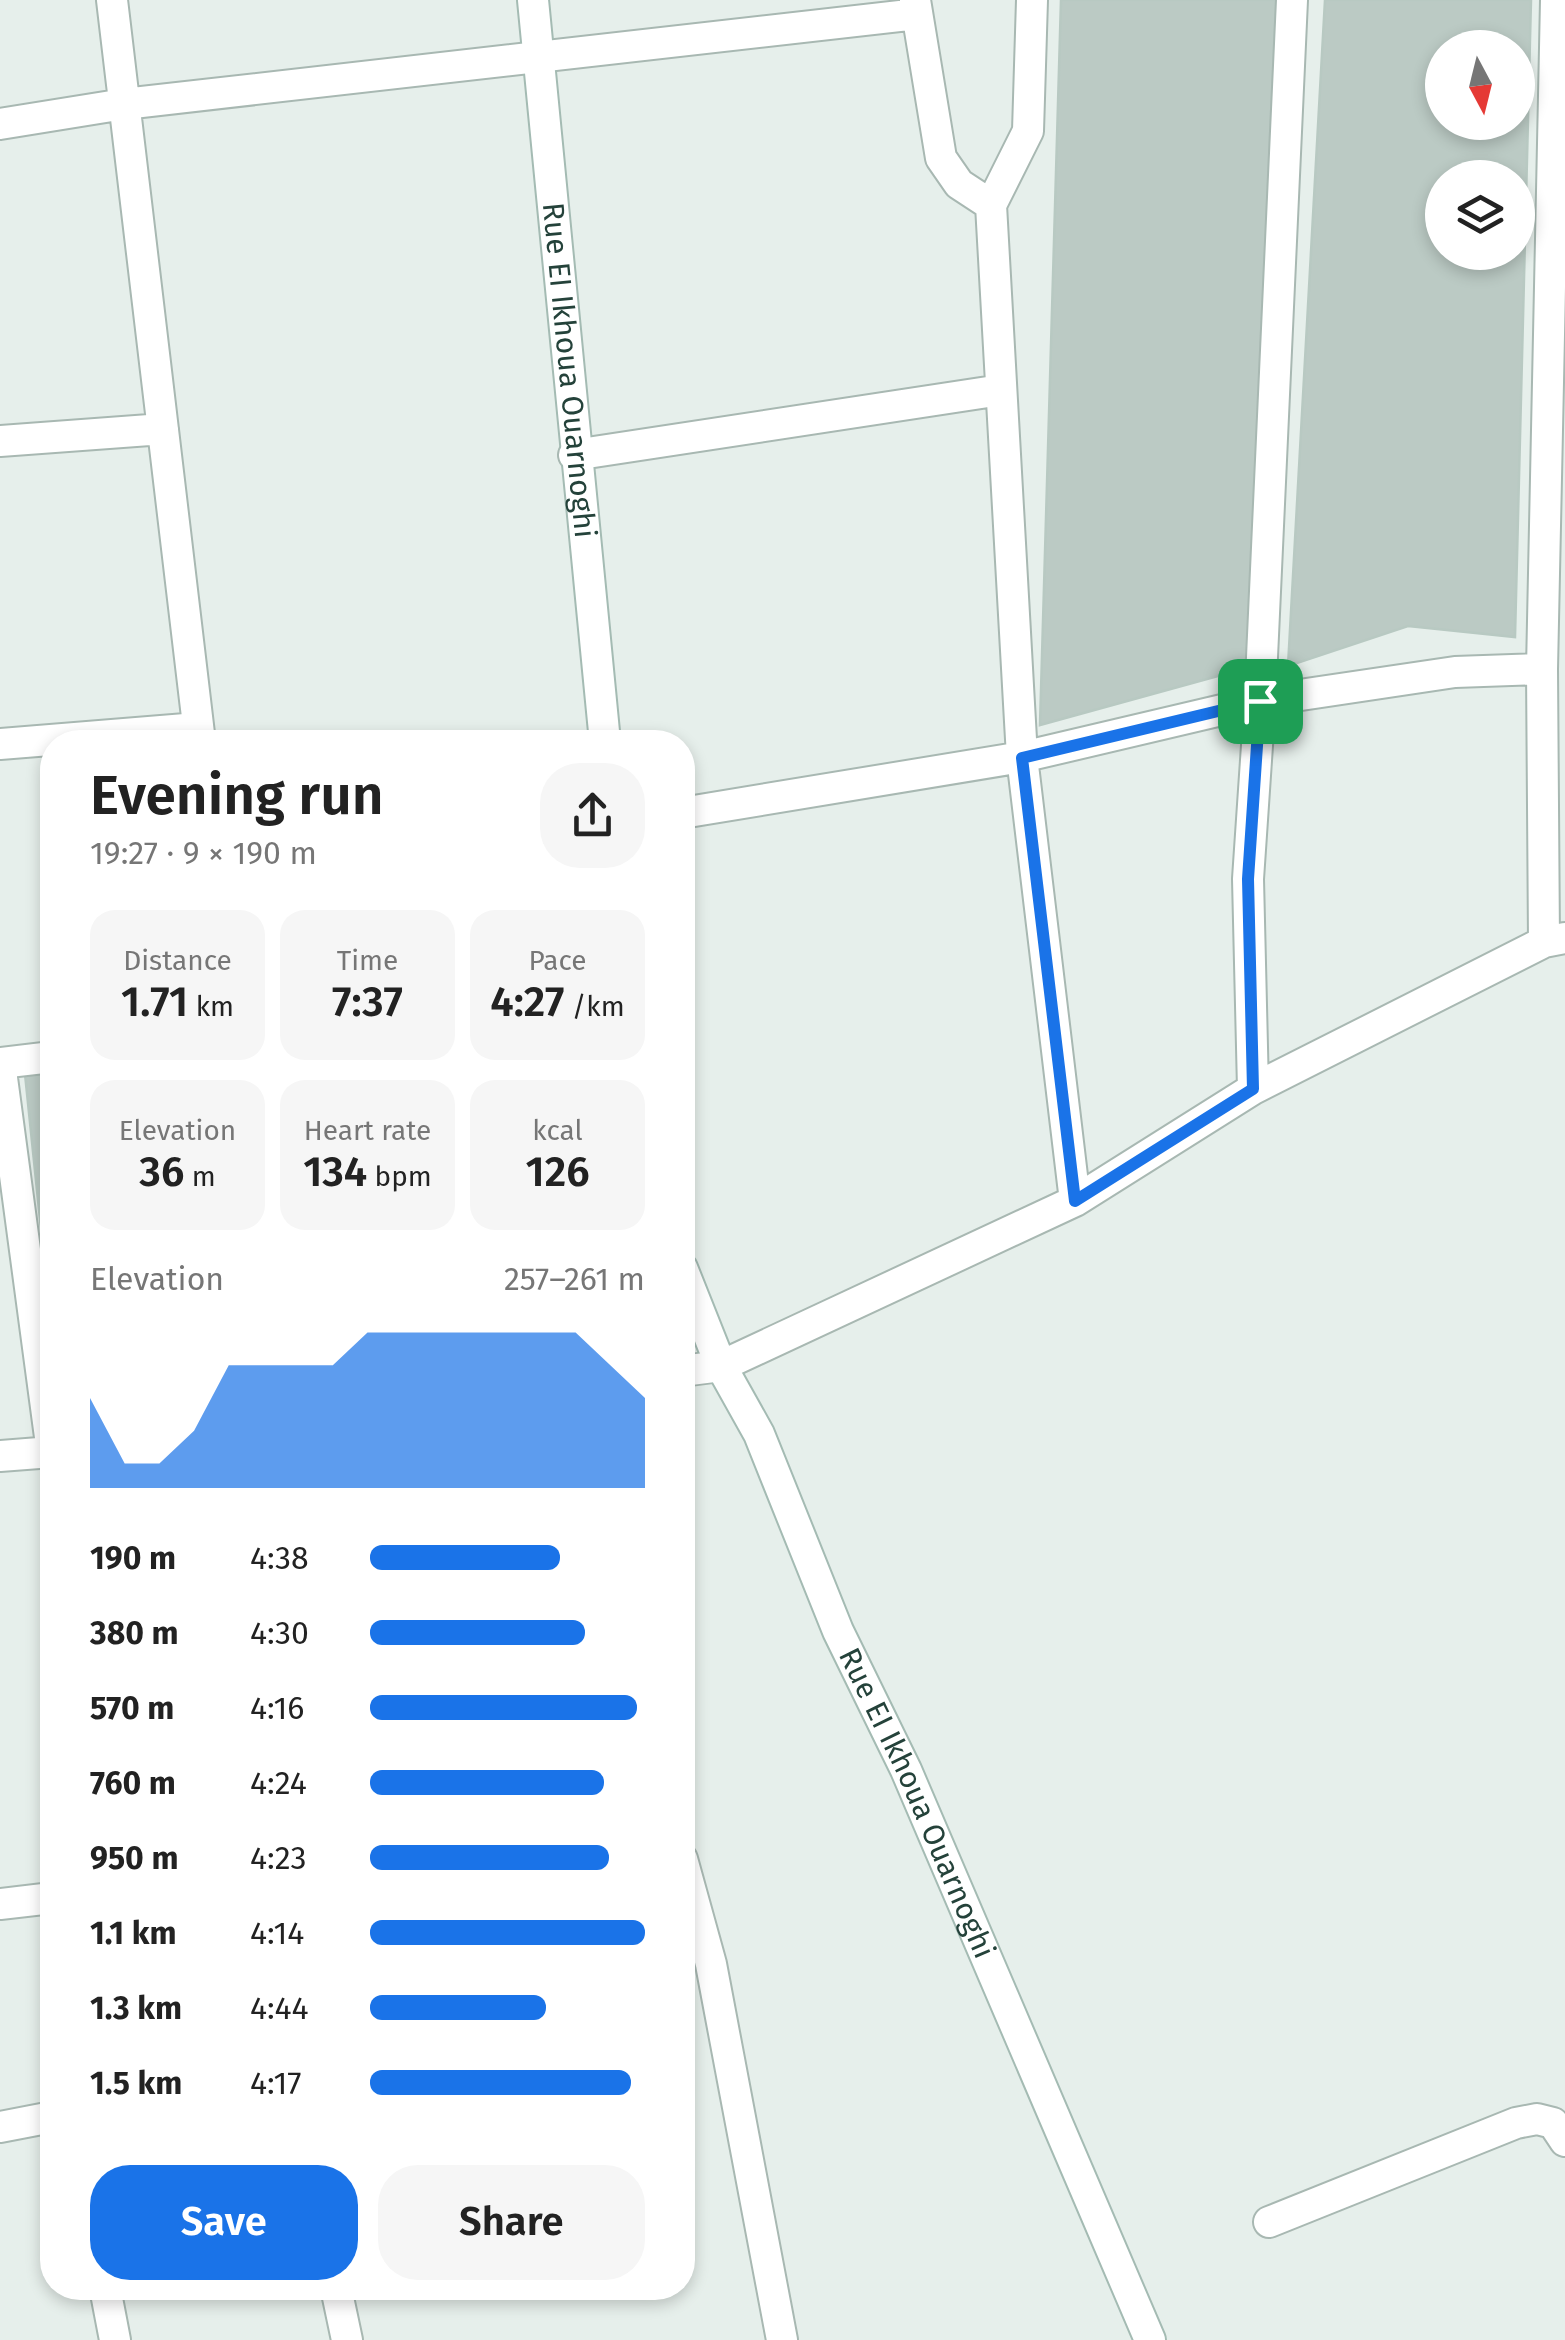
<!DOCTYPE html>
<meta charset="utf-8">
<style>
body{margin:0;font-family:"Fira Sans",sans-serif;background:#f6f6f6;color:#222;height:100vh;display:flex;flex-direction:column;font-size:38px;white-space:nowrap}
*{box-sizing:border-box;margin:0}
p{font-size:32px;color:#767676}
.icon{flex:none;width:55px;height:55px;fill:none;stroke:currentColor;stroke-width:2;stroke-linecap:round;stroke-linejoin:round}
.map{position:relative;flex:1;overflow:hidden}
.details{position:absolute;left:40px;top:730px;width:655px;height:1570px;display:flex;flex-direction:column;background:#fff;border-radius:40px;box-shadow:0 5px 15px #0003}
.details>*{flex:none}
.needle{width:65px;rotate:173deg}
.tools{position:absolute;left:1425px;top:30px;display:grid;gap:20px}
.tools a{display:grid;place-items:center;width:110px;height:110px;border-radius:50%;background:#fff;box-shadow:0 5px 15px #0003;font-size:50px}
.pin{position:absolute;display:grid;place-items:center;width:85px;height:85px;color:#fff;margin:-42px;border-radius:20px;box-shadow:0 5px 15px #0006}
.round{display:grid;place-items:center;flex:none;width:105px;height:105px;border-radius:40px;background:#f6f6f6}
.head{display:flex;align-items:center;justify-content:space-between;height:170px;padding:0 50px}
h1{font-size:55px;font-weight:600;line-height:75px}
.figures{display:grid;grid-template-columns:repeat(3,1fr);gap:15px;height:170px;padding:10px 50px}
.figures div{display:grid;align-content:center;border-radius:25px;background:#f6f6f6;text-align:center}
.figures b{font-size:42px;font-weight:600}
.figures small{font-size:28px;font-weight:400}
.figures p{font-size:28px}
.chart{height:280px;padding:20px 50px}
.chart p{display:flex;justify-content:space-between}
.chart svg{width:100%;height:180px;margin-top:10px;fill:#1a73e8;opacity:.7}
.primary-button{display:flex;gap:20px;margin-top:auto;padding:20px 50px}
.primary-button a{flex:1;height:115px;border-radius:40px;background:#1a73e8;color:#fff;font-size:40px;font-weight:600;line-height:115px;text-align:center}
.primary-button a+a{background:#f6f6f6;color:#222}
ul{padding:0 50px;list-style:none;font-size:32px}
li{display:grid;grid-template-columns:160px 120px 1fr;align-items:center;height:75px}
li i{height:25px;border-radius:12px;background:#1a73e8}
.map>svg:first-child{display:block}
.building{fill:#bbcac4;stroke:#b8c9c2;stroke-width:2.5;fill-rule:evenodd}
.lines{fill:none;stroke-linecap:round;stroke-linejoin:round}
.street-casing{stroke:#a8b8b2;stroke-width:34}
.secondary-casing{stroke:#a4bbb3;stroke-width:34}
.street{stroke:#fff;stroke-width:30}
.secondary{stroke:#fff;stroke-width:30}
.route-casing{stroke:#fff;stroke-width:20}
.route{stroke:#1a73e8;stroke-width:12}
.labels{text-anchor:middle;stroke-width:10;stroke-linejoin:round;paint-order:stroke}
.street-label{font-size:30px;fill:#24423a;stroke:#f7fbf9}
</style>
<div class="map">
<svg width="1565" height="2340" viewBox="0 0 1565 2340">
<rect width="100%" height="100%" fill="#e6efeb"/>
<path class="building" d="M 1061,0 L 1276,0 L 1247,668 L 1040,725 Z
M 1325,0 L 1531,0 L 1515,637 L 1408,626 L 1288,666 ZM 1442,48 L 1518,48 L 1518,122 L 1442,122 ZM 1442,178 L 1518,178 L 1518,252 L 1442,252 Z
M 52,1071 L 52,1336 L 25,1074 Z"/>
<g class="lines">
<g class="street-casing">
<path id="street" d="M 112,0 L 200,742
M 915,0 L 941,158 L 959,184 L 991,205
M 1032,0 L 1028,131 L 991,205 L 1022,757 L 1075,1201
M 0,124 L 124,104 L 917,14
M 0,441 L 163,429
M 574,455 L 1001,390
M 0,744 L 198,728
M 682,813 L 1022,757 L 1260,701 L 1455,672 L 1542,669
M 1544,942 L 1542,669 L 1556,0
M 0,1063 L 52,1452
M 0,1063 L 52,1057
M 1253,1089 L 1248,879 L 1260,701 L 1292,0
M 682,1371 L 721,1366 L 1075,1201 L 1253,1089 L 1544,942 L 1565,938
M 0,1456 L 52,1452
M 682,1859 L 711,1964 L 782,2340
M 0,1904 L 52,1898
M 0,2127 L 52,2117
M 1269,2222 L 1516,2123 L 1537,2119 L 1553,2123 L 1565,2141
M 105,2288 L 115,2340
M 336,2288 L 347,2340"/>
</g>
<g class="secondary-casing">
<g id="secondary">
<path id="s1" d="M 533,0 L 605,742"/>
<path id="s2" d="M 682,1268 L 721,1366 L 759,1434 L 838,1631 L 906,1770 L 1150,2340"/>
</g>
</g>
<use href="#street" class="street"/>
<use href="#secondary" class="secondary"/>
</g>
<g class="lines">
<g class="route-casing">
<path id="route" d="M 1260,701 L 1248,879 L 1253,1089 L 1075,1201 L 1022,758 Z"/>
</g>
<use href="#route" class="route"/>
</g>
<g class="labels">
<g class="street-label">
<text dy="10" stroke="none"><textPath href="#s1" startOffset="372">Rue EI Ikhoua Ouarnoghi</textPath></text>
<text dy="10" stroke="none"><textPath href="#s2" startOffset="585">Rue EI Ikhoua Ouarnoghi</textPath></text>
</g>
</g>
</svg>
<div class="tools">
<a><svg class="needle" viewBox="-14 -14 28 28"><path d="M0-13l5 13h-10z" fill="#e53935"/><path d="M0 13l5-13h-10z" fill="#767676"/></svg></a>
<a><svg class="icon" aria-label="layers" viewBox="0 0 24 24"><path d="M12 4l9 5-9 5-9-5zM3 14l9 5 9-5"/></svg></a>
</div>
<div class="pin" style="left:1260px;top:701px;background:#1e9e55"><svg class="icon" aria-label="arrive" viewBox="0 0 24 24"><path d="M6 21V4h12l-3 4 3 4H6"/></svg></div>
<section class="details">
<div class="head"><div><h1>Evening run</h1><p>19:27 · 9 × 190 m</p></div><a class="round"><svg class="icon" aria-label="share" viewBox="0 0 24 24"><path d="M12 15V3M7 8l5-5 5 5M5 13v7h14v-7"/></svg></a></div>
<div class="figures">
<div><p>Distance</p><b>1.71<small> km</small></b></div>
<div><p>Time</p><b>7:37</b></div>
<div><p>Pace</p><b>4:27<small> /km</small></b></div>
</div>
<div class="figures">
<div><p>Elevation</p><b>36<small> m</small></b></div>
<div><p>Heart rate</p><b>134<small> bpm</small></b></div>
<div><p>kcal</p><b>126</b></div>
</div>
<div class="chart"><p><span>Elevation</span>257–261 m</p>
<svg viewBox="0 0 160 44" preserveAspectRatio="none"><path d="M0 44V22L10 38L20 38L30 30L40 14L50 14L60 14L70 14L80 6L90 6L100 6L110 6L120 6L130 6L140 6L150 14L160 22V44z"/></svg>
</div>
<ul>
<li><b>190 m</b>4:38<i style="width:69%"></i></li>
<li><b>380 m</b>4:30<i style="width:78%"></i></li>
<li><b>570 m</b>4:16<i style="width:97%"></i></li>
<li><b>760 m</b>4:24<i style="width:85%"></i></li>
<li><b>950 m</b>4:23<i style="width:87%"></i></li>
<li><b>1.1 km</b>4:14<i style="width:100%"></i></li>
<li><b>1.3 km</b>4:44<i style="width:64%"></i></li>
<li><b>1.5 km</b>4:17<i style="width:95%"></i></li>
</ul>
<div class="primary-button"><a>Save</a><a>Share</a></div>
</section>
</div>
